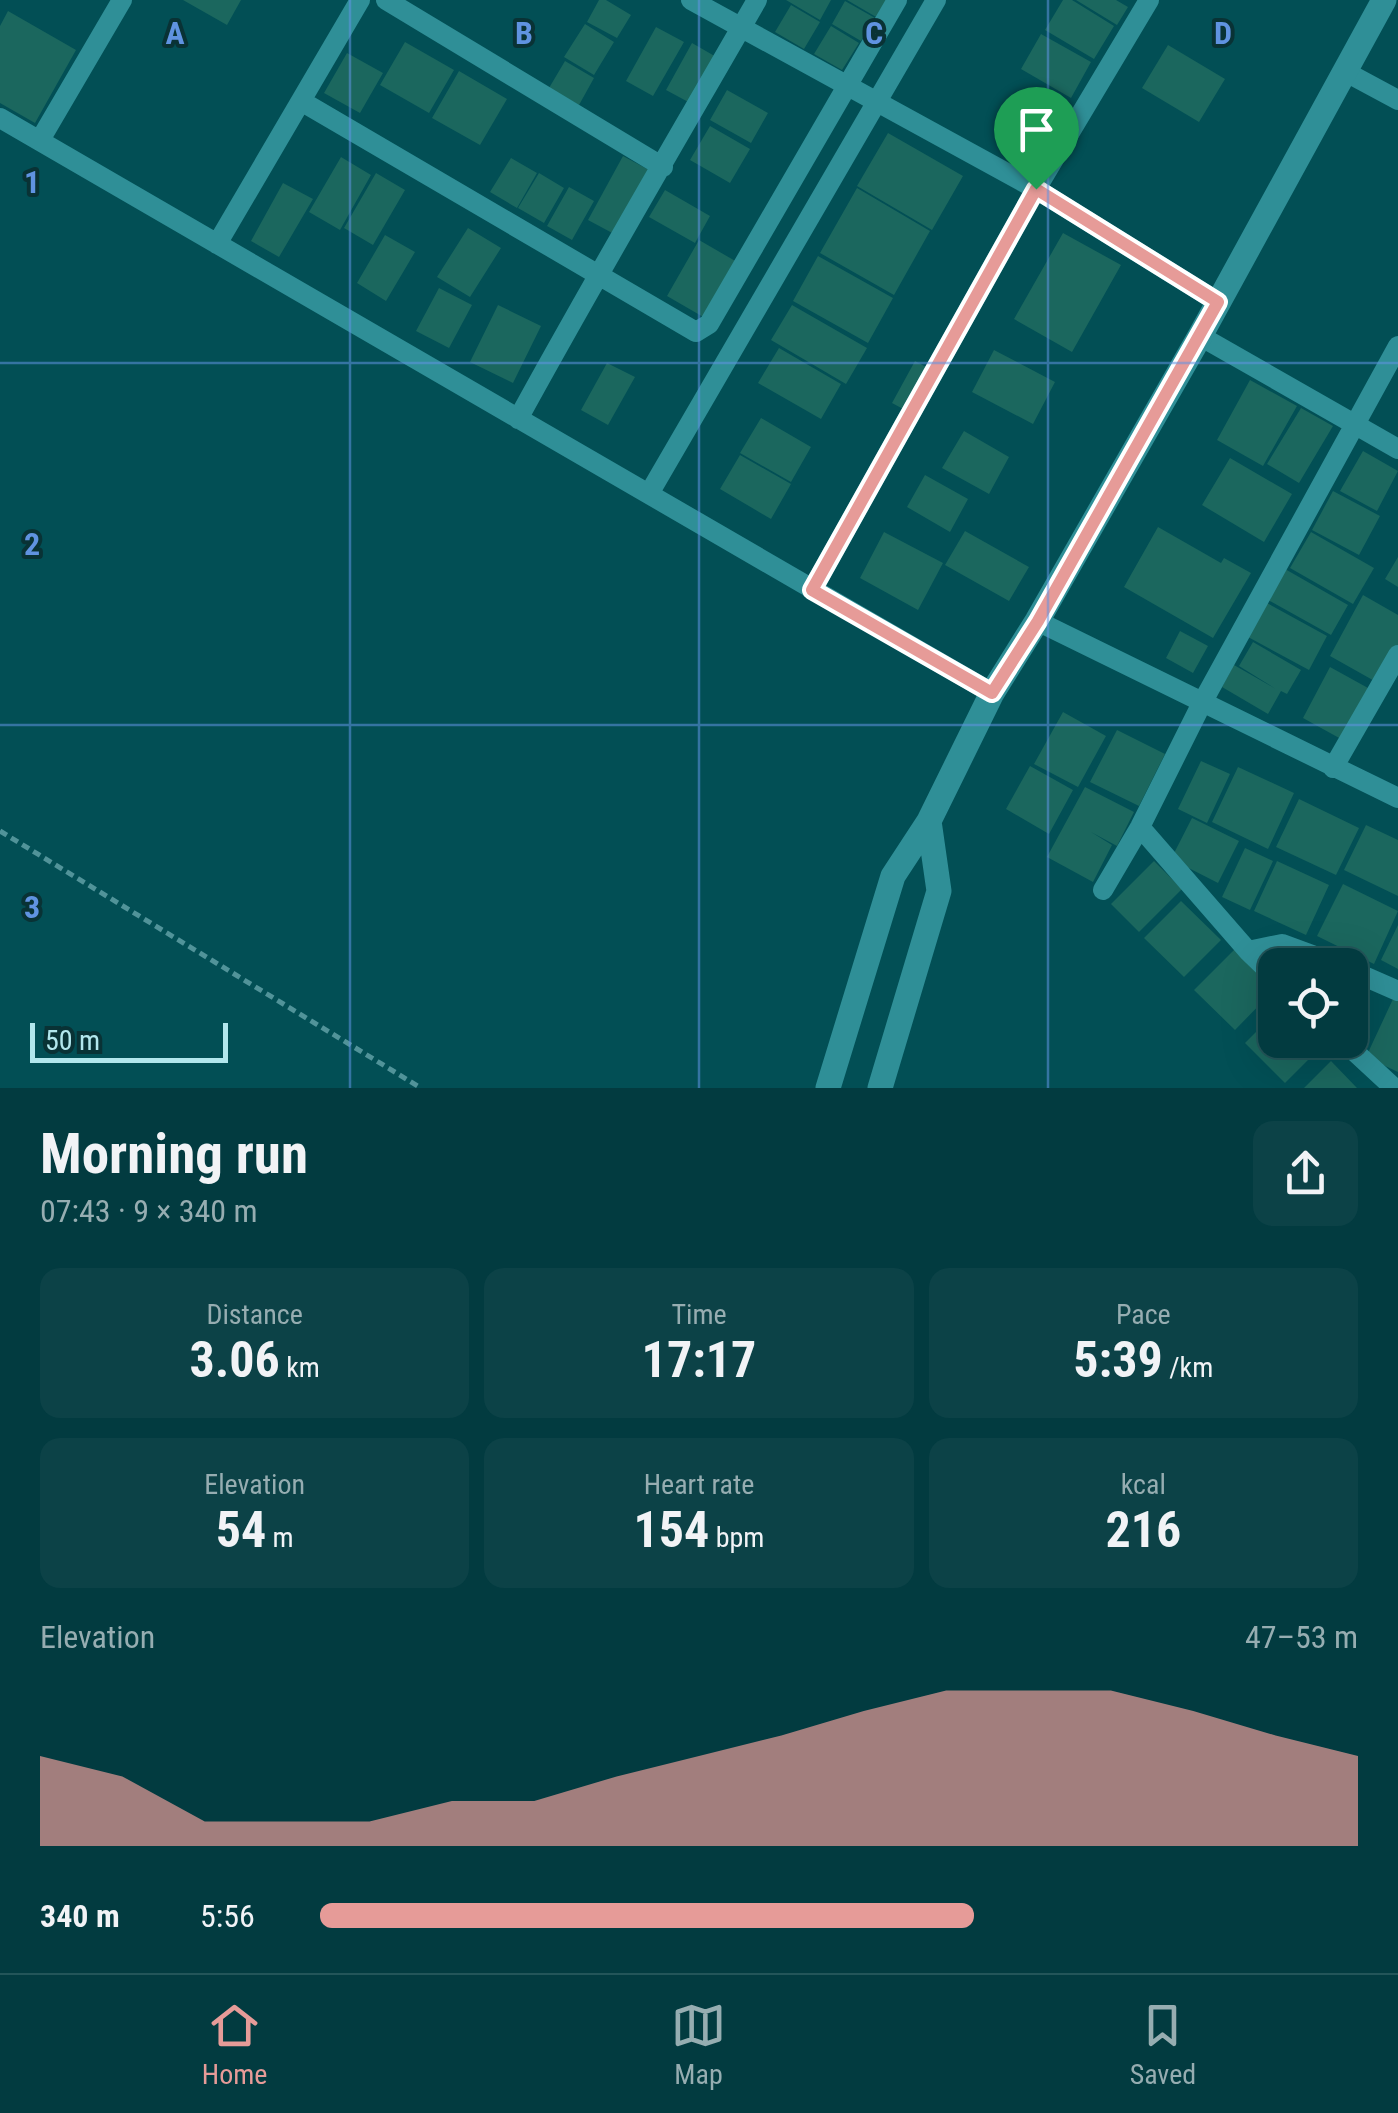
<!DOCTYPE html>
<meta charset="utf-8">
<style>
body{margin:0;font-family:"Roboto Condensed",sans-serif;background:#0c4247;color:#f1f3f6;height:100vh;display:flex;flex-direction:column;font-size:38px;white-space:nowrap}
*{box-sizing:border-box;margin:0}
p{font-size:32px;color:#96adb1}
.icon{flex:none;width:55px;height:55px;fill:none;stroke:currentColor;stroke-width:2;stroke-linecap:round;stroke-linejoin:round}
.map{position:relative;height:1088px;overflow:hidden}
.panel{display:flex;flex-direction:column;background:#023b40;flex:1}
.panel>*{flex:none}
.tools{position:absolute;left:1258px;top:948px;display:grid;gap:20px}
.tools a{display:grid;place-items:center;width:110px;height:110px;border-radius:20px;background:#023b40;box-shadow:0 10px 40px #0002,0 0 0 2px #235559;font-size:50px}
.scale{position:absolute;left:30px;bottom:25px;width:198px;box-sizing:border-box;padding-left:10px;border:5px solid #b2e7ed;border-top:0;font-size:28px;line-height:35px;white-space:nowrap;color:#b2e7ed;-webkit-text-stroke:8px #093235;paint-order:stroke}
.pin{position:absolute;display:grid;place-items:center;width:85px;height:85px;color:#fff;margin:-102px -42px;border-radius:50% 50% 50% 0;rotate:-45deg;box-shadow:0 0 10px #0007}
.pin .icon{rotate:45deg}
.round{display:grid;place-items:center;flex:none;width:105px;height:105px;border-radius:20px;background:#0c4247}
.summary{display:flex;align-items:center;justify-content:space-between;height:170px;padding:0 40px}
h1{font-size:55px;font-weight:700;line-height:75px}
.stats{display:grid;grid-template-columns:repeat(3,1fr);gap:15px;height:170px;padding:10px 40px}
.stats div{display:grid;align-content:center;border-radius:20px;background:#0c4247;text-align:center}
.stats b{font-size:50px;font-weight:700}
.stats small{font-size:28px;font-weight:400}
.stats p{font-size:28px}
.chart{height:280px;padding:20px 40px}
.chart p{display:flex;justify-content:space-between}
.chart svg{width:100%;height:180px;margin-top:10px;fill:#e69b98;opacity:.7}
ul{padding:0 40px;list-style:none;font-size:32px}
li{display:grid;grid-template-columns:160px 120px 1fr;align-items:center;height:75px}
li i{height:25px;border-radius:12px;background:#e69b98}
.tabs{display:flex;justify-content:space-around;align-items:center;height:140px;border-top:2px solid #235559;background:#023b40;font-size:28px;color:#96adb1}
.tabs a{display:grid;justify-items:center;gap:5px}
.tabs .current{color:#e69b98}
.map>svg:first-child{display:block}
.building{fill:#1b675e}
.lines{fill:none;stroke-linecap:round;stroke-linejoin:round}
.path{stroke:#519399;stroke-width:5;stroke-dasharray:8 5;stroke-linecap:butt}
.minor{stroke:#2f8f97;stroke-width:20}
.tertiary{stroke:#2f8f97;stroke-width:25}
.route-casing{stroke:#fff;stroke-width:20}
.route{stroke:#e69b98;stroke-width:12}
.grid{fill:none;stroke:#6093e1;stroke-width:2.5;stroke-opacity:0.55}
.grid-label{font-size:32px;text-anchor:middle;font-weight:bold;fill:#6093e1;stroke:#093235;stroke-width:8;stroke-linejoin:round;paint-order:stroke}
</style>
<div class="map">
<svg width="1398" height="1088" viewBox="0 0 1398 1088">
<rect width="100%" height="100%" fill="#024f55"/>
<path class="building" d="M 183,0 L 241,0 L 227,25 Z
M 599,0 L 606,0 L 631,15 L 617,38 L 587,22 Z
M 786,0 L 831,0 L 820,20 Z
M 847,0 L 895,0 L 883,21 Z
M 1063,0 L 1072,0 L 1114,26 L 1094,59 L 1045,30 Z
M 1076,0 L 1116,0 L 1128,7 L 1117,25 Z
M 845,1 L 875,18 L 861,41 L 832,24 Z
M 791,5 L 820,22 L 804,49 L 775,32 Z
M 8,11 L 76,50 L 35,123 L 0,103 L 0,26 Z
M 585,24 L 614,42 L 594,75 L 564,57 Z
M 831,26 L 859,43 L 842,70 L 814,54 Z
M 656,27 L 684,42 L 653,96 L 626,81 Z
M 1041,34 L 1091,62 L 1071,98 L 1021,69 Z
M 405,42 L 454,70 L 429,113 L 380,85 Z
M 692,43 L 718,58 L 692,104 L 666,90 Z
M 1168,45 L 1225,79 L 1199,122 L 1142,88 Z
M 347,53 L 383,73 L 360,113 L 324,93 Z
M 565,61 L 594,78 L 579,105 L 549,88 Z
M 459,71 L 507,99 L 480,145 L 432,118 Z
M 727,90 L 768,113 L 751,143 L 710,120 Z
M 710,126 L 750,149 L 730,183 L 690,160 Z
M 888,133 L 963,176 L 932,230 L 857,186 Z
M 623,156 L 651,171 L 616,235 L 588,220 Z
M 341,157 L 371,175 L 340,230 L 309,212 Z
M 511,158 L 537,173 L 517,208 L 490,192 Z
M 376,173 L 405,190 L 373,245 L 344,228 Z
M 539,173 L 564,188 L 544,223 L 518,208 Z
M 283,183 L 313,199 L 279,257 L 251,241 Z
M 569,187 L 594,201 L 572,240 L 547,226 Z
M 857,188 L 930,231 L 894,295 L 820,253 Z
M 665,190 L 710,216 L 695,243 L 649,217 Z
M 468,228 L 501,248 L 470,297 L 437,277 Z
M 1063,233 L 1121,265 L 1072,352 L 1014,319 Z
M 385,235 L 415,252 L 386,301 L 357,283 Z
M 699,240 L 737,262 L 705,318 L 667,296 Z
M 818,256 L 893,298 L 868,343 L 793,301 Z
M 439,288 L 472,305 L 449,348 L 416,331 Z
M 498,305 L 541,326 L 513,383 L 470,362 Z
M 792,305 L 867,348 L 846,384 L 771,340 Z
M 779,348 L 841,384 L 821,419 L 758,383 Z
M 994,350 L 1055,382 L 1033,424 L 972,392 Z
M 915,361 L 928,368 L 905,410 L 892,403 Z
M 607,363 L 635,377 L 608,425 L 581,410 Z
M 1250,380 L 1297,406 L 1263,466 L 1217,440 Z
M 1301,408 L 1333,426 L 1299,483 L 1267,464 Z
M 761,418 L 811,447 L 791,482 L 740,453 Z
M 964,431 L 1009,457 L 989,494 L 942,468 Z
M 1363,451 L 1398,471 L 1377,511 L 1340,491 Z
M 740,455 L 791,484 L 771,519 L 720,489 Z
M 1230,458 L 1292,494 L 1264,542 L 1202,505 Z
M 925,475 L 968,499 L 950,532 L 907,507 Z
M 1333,491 L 1380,516 L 1359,555 L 1312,530 Z
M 1158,527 L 1221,563 L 1224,558 L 1251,573 L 1213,638 L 1124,587 Z
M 965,531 L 1029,567 L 1009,601 L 945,565 Z
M 884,532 L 943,563 L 918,610 L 860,578 Z
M 1311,532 L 1374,568 L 1353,604 L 1290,568 Z
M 1398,557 L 1398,587 L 1385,579 Z
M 1285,569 L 1348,605 L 1331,635 L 1268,600 Z
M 1363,595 L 1398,615 L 1398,648 L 1378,683 L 1330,656 Z
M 1267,603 L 1327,636 L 1309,670 L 1248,637 Z
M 1180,631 L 1208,646 L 1193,673 L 1166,658 Z
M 1253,642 L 1301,670 L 1287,694 L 1281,691 L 1268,714 L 1222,687 L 1234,665 L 1276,689 L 1239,666 Z
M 1330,667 L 1368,688 L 1341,739 L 1303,718 Z
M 1063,712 L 1106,736 L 1078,787 L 1034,764 Z
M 1117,730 L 1165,754 L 1139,806 L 1090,782 Z
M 1201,761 L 1230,774 L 1207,823 L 1178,809 Z
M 1030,766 L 1073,790 L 1049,834 L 1006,809 Z
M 1238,767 L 1294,793 L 1268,849 L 1212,822 Z
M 1085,787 L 1134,812 L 1117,846 L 1091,832 L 1112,845 L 1093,882 L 1047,857 Z
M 1299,799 L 1359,828 L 1336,875 L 1276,847 Z
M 1192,818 L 1239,841 L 1218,883 L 1171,859 Z
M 1366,825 L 1398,840 L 1398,896 L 1344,870 Z
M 1245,848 L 1273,861 L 1250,910 L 1222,897 Z
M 1154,861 L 1182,889 L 1139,932 L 1111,904 Z
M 1277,861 L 1329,885 L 1306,935 L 1254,911 Z
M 1343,884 L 1398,911 L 1374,964 L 1317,936 Z
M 1181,901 L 1221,940 L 1184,977 L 1144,938 Z
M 1398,925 L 1398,969 L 1381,960 Z
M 1238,946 L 1275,983 L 1275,989 L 1235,1030 L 1194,990 Z
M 1393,999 L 1398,1001 L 1398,1072 L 1366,1057 Z
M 1275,1013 L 1275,1040 L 1310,1040 L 1319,1049 L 1285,1083 L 1245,1043 Z
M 1331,1061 L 1357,1088 L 1304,1088 Z"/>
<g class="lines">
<path class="path" d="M 0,831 L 421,1088"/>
<path class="minor" d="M 386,0 L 663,167
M 691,0 L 1036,189 L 1218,302
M 1344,71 L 1398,100
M 301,101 L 696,332 L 709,324 L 897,0
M 0,118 L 992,693
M 40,140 L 122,0
M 217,244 L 360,0
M 1200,336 L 1398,449
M 518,419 C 595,278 677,139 757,0
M 650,492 L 936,0
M 812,590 L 1036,189 L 1149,0
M 1037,621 L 1398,798
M 1333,768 L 1398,655
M 1140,827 L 1248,951 L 1275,977
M 1103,890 L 1140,827 L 1202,703 L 1398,346
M 1248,951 L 1282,944 L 1339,965
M 1350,970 L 1398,991
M 1342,1040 L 1394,1088"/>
<path class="tertiary" d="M 828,1088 L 893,876 L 929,821 L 992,693 L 1037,621 L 1200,336 L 1384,0
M 880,1088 L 939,891 L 929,821"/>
</g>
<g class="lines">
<g class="route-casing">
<path id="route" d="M 1036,189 L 1218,302 L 1038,621 L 992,693 L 812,590 Z"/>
</g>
<use href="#route" class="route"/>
</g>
<path class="grid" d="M 350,0 L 350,1088M 699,0 L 699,1088M 1048,0 L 1048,1088M 0,363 L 1398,363M 0,725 L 1398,725"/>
<g class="grid-label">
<text x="175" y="44">A</text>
<text x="524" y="44">B</text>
<text x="874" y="44">C</text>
<text x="1223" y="44">D</text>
<text x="32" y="193">1</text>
<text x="32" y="555">2</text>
<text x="32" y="918">3</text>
</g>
</svg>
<div class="tools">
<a><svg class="icon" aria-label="locate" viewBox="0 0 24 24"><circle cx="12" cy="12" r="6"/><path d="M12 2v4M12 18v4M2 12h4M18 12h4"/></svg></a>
</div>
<div class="scale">50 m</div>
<div class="pin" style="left:1036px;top:189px;background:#1e9e55"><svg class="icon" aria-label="arrive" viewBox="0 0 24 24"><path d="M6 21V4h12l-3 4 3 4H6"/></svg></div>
</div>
<section class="panel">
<div class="summary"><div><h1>Morning run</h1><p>07:43 · 9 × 340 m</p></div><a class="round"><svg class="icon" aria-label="share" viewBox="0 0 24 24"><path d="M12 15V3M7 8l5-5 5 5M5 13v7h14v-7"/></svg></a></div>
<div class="stats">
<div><p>Distance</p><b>3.06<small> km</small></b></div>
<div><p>Time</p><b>17:17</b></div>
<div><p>Pace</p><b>5:39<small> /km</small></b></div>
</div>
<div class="stats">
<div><p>Elevation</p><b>54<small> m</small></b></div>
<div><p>Heart rate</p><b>154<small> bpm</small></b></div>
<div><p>kcal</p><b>216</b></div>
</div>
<div class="chart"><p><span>Elevation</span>47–53 m</p>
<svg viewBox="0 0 160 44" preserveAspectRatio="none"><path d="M0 44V22L10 27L20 38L30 38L40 38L50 33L60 33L70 27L80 22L90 17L100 11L110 6L120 6L130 6L140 11L150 17L160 22V44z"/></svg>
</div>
<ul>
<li><b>340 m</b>5:56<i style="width:63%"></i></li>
</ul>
</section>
<nav class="tabs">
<a class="current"><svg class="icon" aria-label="home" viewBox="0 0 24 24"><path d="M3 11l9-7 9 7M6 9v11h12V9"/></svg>Home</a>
<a><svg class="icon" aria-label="map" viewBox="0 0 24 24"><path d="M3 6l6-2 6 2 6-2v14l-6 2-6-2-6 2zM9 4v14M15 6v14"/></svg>Map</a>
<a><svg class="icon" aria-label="saved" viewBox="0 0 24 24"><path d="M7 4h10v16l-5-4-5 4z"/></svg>Saved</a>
</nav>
